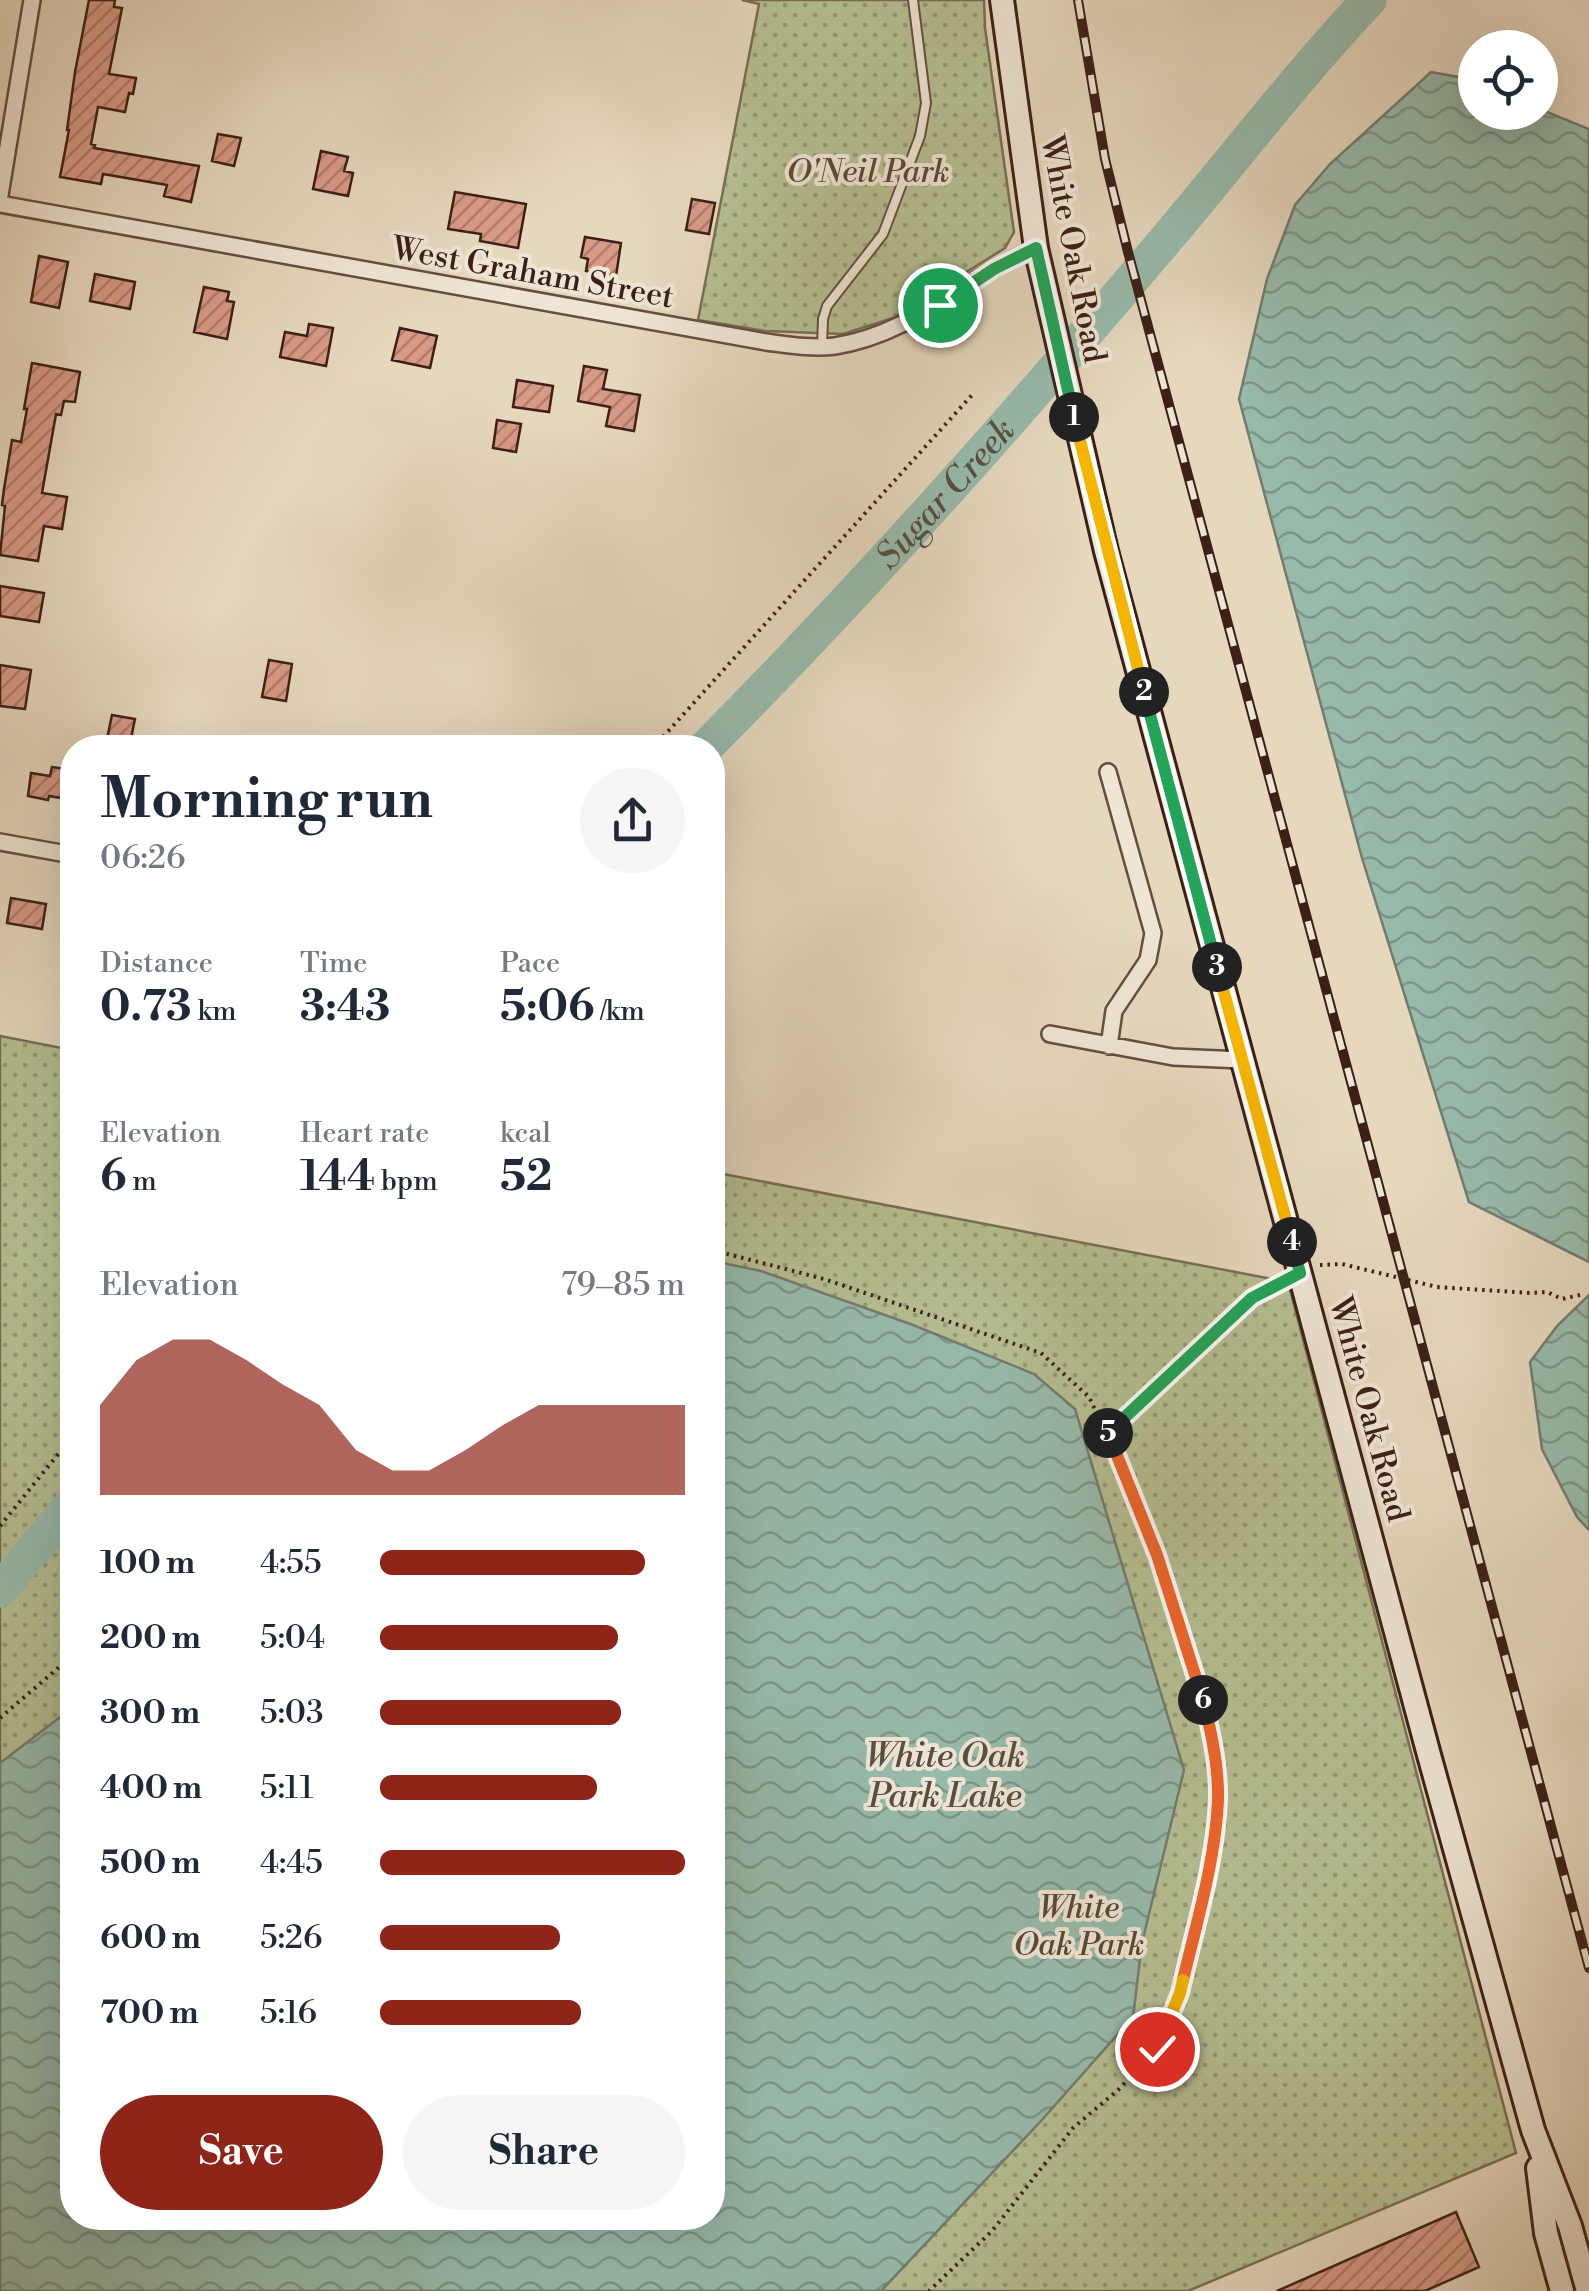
<!DOCTYPE html>
<meta charset="utf-8">
<style>
body{margin:0;font-family:"Libre Bodoni",serif;background:#f6f6f7;color:#1f2937;height:100vh;display:flex;flex-direction:column;font-size:38px;white-space:nowrap}
*{box-sizing:border-box;margin:0}
p{font-size:32px;color:#747a83}
.icon{flex:none;width:55px;height:55px;fill:none;stroke:currentColor;stroke-width:2;stroke-linecap:round;stroke-linejoin:round}
.map{position:relative;flex:1;overflow:hidden}
.drawer{position:absolute;left:60px;top:735px;width:665px;height:1495px;display:flex;flex-direction:column;background:#fff;border-radius:40px;box-shadow:0 10px 40px #0002}
.drawer>*{flex:none}
.tools{position:absolute;left:1458px;top:30px;display:grid;gap:20px}
.tools a{display:grid;place-items:center;width:100px;height:100px;border-radius:50%;background:#fff;box-shadow:0 10px 40px #0002;font-size:50px}
.pin{position:absolute;display:grid;place-items:center;width:85px;height:85px;color:#fff;margin:-42px;border:5px solid #fff;border-radius:50%;box-shadow:0 2px 10px #0007}
.km{position:absolute;width:50px;height:50px;margin:-25px;border-radius:50%;background:#222;color:#fff;font-size:28px;line-height:50px;text-align:center}
.round{display:grid;place-items:center;flex:none;width:105px;height:105px;border-radius:52px;background:#f6f6f7}
.headline{display:flex;align-items:center;justify-content:space-between;height:170px;padding:0 40px}
h1{font-size:55px;font-weight:700;line-height:75px}
.figures{display:grid;grid-template-columns:repeat(3,1fr);gap:15px;height:170px;padding:10px 40px}
.figures div{display:grid;align-content:center}
.figures b{font-size:42px;font-weight:700}
.figures small{font-size:28px;font-weight:400}
.figures p{font-size:28px}
.chart{height:280px;padding:20px 40px}
.chart p{display:flex;justify-content:space-between}
.chart svg{width:100%;height:180px;margin-top:10px;fill:#8f2418;opacity:.7}
.button{display:flex;gap:20px;margin-top:auto;padding:20px 40px}
.button a{flex:1;height:115px;border-radius:60px;background:#8f2418;color:#fff;font-size:40px;font-weight:700;line-height:115px;text-align:center}
.button a+a{background:#f6f6f7;color:#1f2937}
ul{padding:0 40px;list-style:none;font-size:32px}
li{display:grid;grid-template-columns:160px 120px 1fr;align-items:center;height:75px}
li i{height:25px;border-radius:12px;background:#8f2418}
.map>svg:first-child{display:block}
.park{fill:url(#park-dots);stroke:#786f54;stroke-width:2.5}
.water{fill:url(#water-waves);stroke:#737c70;stroke-width:2.5}
.lines{fill:none;stroke-linecap:round;stroke-linejoin:round}
.river{stroke:#97baab;stroke-width:35}
.building{fill:url(#building-hatch);stroke:#3c2017;stroke-width:2.5}
.lane-casing{stroke:#664e40;stroke-width:12}
.street-casing{stroke:#664e40;stroke-width:20}
.secondary-casing{stroke:#3c2017;stroke-width:28}
.path{stroke:#3c2017;stroke-width:4;stroke-dasharray:2.5 5;stroke-linecap:butt}
.lane{stroke:#efe5d4;stroke-width:8}
.street{stroke:#efe5d4;stroke-width:15}
.secondary{stroke:#efe5d4;stroke-width:22}
.rail-casing{stroke:#3c2017;stroke-width:10}
.rail{stroke:#efe5d4;stroke-width:6;stroke-dasharray:19;stroke-linecap:butt}
.split-1-casing{stroke:#fff;stroke-width:20}
.split-2-casing{stroke:#fff;stroke-width:20}
.split-3-casing{stroke:#fff;stroke-width:20}
.split-4-casing{stroke:#fff;stroke-width:20}
.split-5-casing{stroke:#fff;stroke-width:20}
.split-6-casing{stroke:#fff;stroke-width:20}
.split-7-casing{stroke:#fff;stroke-width:20}
.split-8-casing{stroke:#fff;stroke-width:20}
.split-1{stroke:#22a559;stroke-width:12}
.split-2{stroke:#f5b400;stroke-width:12}
.split-3{stroke:#22a559;stroke-width:12}
.split-4{stroke:#f5b400;stroke-width:12}
.split-5{stroke:#22a559;stroke-width:12}
.split-6{stroke:#f0652b;stroke-width:12}
.split-7{stroke:#f0652b;stroke-width:12}
.split-8{stroke:#f5b400;stroke-width:12}
.labels{text-anchor:middle;stroke-width:8;stroke-linejoin:round;paint-order:stroke}
.park-label{font-size:32px;font-style:italic;fill:#5a4836;stroke:#efe5d4}
.street-label{font-size:32px;fill:#3c2017;stroke:#efe5d4}
.water-label{font-size:35px;font-style:italic;fill:#574e43;stroke:#efe5d4}
</style>
<div class="map">
<svg width="1589" height="2291" viewBox="0 0 1589 2291">
<defs>
<pattern id="park-dots" width="8" height="8" patternUnits="userSpaceOnUse" patternTransform="scale(2.5)"><rect width="8" height="8" fill="#b5be91"/><path d="M2 2h.1M6 6h.1" fill="none" stroke="#949a75" stroke-width="1.8" stroke-linecap="round"/></pattern>
<pattern id="water-waves" width="16" height="10" patternUnits="userSpaceOnUse" patternTransform="scale(2.5)"><rect width="16" height="10" fill="#97baab"/><path d="M0 5q4-4 8 0t8 0" fill="none" stroke="#7c978a"/></pattern>
<pattern id="building-hatch" width="6" height="6" patternUnits="userSpaceOnUse" patternTransform="scale(2.5)"><rect width="6" height="6" fill="#d89985"/><path d="M-1 1l2-2M0 6l6-6M5 7l2-2" fill="none" stroke="#b07c6c"/></pattern>
</defs>
<rect width="100%" height="100%" fill="#e6d7bd"/>
<filter id="stains"><feTurbulence type="fractalNoise" baseFrequency=".002" numOctaves="4"/><feColorMatrix values="0 0 0 0 .2 0 0 0 0 .09 0 0 0 0 .02 0 0 0 .5 -.17"/></filter>
<radialGradient id="worn" r=".72"><stop offset=".6" stop-color="#630" stop-opacity="0"/><stop offset="1" stop-color="#630" stop-opacity=".3"/></radialGradient>
<path class="park" d="M 742,0 L 984,0 L 985,28 L 1014,232 L 1005,248 L 893,318 L 843,334 L 765,331 L 698,320 L 759,4 Z
M 0,1036 L 72,1050 L 72,2218 L 712,2218 L 713,1172 L 1288,1282 L 1516,2153 L 1188,2291 L 0,2291 Z"/>
<path class="water" d="M 1431,72 L 1464,78 L 1475,83 L 1475,112 L 1540,112 L 1540,109 L 1589,129 L 1589,1262 L 1469,1202 L 1362,858 L 1239,399 L 1267,279 L 1295,205 L 1330,164 Z
M 713,1261 L 761,1271 L 913,1325 L 1034,1374 L 1075,1409 L 1184,1770 L 1142,1943 L 1133,2017 L 1041,2121 L 881,2291 L 0,2291 L 0,1763 L 72,1708 L 72,2218 L 712,2218 Z
M 1589,1295 L 1589,1530 L 1577,1517 L 1542,1449 L 1530,1362 L 1557,1326 Z"/>
<g class="lines">
<g class="river">
<path id="s1" d="M 705,748 C 868,584 1019,413 1168,237 C 1235,158 1298,75 1369,0"/>
<path d="M 0,1590 L 72,1504"/>
</g>
</g>
<path class="building" d="M 89,0 L 115,0 L 114,7 L 122,8 L 109,74 L 136,78 L 133,94 L 129,93 L 125,112 L 98,107 L 91,144 L 95,145 L 94,148 L 199,166 L 191,202 L 164,196 L 167,185 L 103,174 L 101,184 L 60,177 L 69,130 L 67,130 L 75,72 Z
M 218,134 L 241,138 L 234,166 L 212,161 Z
M 321,151 L 348,157 L 344,171 L 353,173 L 348,196 L 313,189 Z
M 455,192 L 526,204 L 518,248 L 480,241 L 481,234 L 448,229 Z
M 692,199 L 715,203 L 709,234 L 686,230 Z
M 585,237 L 621,243 L 616,276 L 586,271 L 588,259 L 581,257 Z
M 39,256 L 68,262 L 59,308 L 31,302 Z
M 95,274 L 135,282 L 130,309 L 90,301 Z
M 204,287 L 229,292 L 227,301 L 234,302 L 227,339 L 194,332 Z
M 309,324 L 333,328 L 326,366 L 280,357 L 285,332 L 307,336 Z
M 400,328 L 437,336 L 430,368 L 392,360 Z
M 32,363 L 80,372 L 75,402 L 64,401 L 61,415 L 56,414 L 42,493 L 67,497 L 62,529 L 44,526 L 38,561 L 0,555 L 5,506 L 2,505 L 4,489 L 12,440 L 21,442 L 27,409 L 24,409 Z
M 584,366 L 607,370 L 603,389 L 640,395 L 634,431 L 606,426 L 610,407 L 578,401 Z
M 517,380 L 553,386 L 549,412 L 513,407 Z
M 497,420 L 521,424 L 516,452 L 493,448 Z
M 0,586 L 44,593 L 39,622 L 0,616 Z
M 269,660 L 292,664 L 286,701 L 262,697 Z
M 0,665 L 31,670 L 25,709 L 0,706 Z
M 112,715 L 135,719 L 130,743 L 107,739 Z
M 52,767 L 72,770 L 72,800 L 49,796 L 48,800 L 28,796 L 31,773 L 50,776 Z
M 11,898 L 46,904 L 42,929 L 7,923 Z
M 1456,2212 L 1479,2267 L 1425,2291 L 1277,2291 Z"/>
<g class="lines">
<g class="lane-casing">
<path id="lane" d="M 822,347 L 823,319 L 827,306 L 883,234 L 920,136 L 926,103 L 913,0"/>
</g>
<g class="street-casing">
<path id="street" d="M 0,195 L 32,0
M 0,204 L 766,342 C 789,345 812,349 835,346 C 896,337 943,299 994,269 C 1008,262 1022,255 1036,248
M 1108,772 L 1153,933 L 1148,960 L 1114,1011 L 1109,1046
M 0,842 L 72,855
M 1050,1034 L 1173,1057 L 1242,1060"/>
</g>
<g class="secondary-casing">
<path id="secondary" d="M 1002,0 L 1036,248 L 1106,551 L 1429,1755 L 1533,2130 L 1570,2226 L 1588,2291
M 1538,2168 L 1546,2233 L 1562,2291"/>
</g>
<path class="path" d="M 653,748 L 972,395
M 712,1250 L 824,1279 L 1041,1353 L 1089,1397 L 1124,1471 L 1157,1555 L 1210,1726 L 1218,1799 L 1210,1867 L 1180,1993 L 1157,2049 L 1118,2090 L 1073,2128 L 992,2231 L 929,2291
M 1320,1265 L 1342,1264 L 1437,1287 L 1530,1293 L 1547,1292 L 1562,1299 L 1580,1295
M 1107,1434 L 1252,1298 L 1280,1283
M 0,1526 L 72,1437
M 0,1718 L 72,1656"/>
<use href="#lane" class="lane"/>
<use href="#street" class="street"/>
<use href="#secondary" class="secondary"/>
<g class="rail-casing">
<path id="rail" d="M 1078,0 L 1105,159 L 1128,252 L 1589,1968"/>
</g>
<use href="#rail" class="rail"/>
</g>
<g class="lines">
<g class="split-1-casing">
<path id="split-1" d="M 940,305 L 994,269 L 1036,248 L 1074,417"/>
</g>
<g class="split-2-casing">
<path id="split-2" d="M 1074,417 L 1144,692"/>
</g>
<g class="split-3-casing">
<path id="split-3" d="M 1144,692 L 1217,967"/>
</g>
<g class="split-4-casing">
<path id="split-4" d="M 1217,967 L 1292,1242"/>
</g>
<g class="split-5-casing">
<path id="split-5" d="M 1108,1433 L 1252,1298 L 1300,1273 L 1292,1242"/>
</g>
<g class="split-6-casing">
<path id="split-6" d="M 1108,1433 L 1157,1555 L 1203,1700"/>
</g>
<g class="split-7-casing">
<path id="split-7" d="M 1183,1980 C 1197,1921 1215,1862 1218,1801 C 1219,1770 1211,1730 1203,1700"/>
</g>
<g class="split-8-casing">
<path id="split-8" d="M 1157,2049 L 1180,1993 L 1183,1980"/>
</g>
<use href="#split-1" class="split-1"/>
<use href="#split-2" class="split-2"/>
<use href="#split-3" class="split-3"/>
<use href="#split-4" class="split-4"/>
<use href="#split-5" class="split-5"/>
<use href="#split-6" class="split-6"/>
<use href="#split-7" class="split-7"/>
<use href="#split-8" class="split-8"/>
</g>
<g class="labels">
<g class="park-label">
<text x="868" y="182">O'Neil Park</text>
<text x="1079" y="1918">White<tspan x="1079" dy="37">Oak Park</tspan></text>
</g>
<g class="street-label">
<text transform="translate(1074 249) rotate(79)" y="11">White Oak Road</text>
<text transform="translate(533 272) rotate(10)" y="11">West Graham Street</text>
<text transform="translate(1370 1409) rotate(75)" y="11">White Oak Road</text>
</g>
<g class="water-label">
<text dy="12" stroke="none"><textPath href="#s1" startOffset="350">Sugar Creek</textPath></text>
<text x="945" y="1767">White Oak<tspan x="945" dy="40">Park Lake</tspan></text>
</g>
</g>
<rect width="100%" height="100%" filter="url(#stains)"/>
<rect width="100%" height="100%" fill="url(#worn)"/>
</svg>
<div class="tools">
<a><svg class="icon" aria-label="locate" viewBox="0 0 24 24"><circle cx="12" cy="12" r="6"/><path d="M12 2v4M12 18v4M2 12h4M18 12h4"/></svg></a>
</div>
<div class="pin" style="left:940px;top:305px;background:#1e9e55"><svg class="icon" aria-label="arrive" viewBox="0 0 24 24"><path d="M6 21V4h12l-3 4 3 4H6"/></svg></div>
<div class="pin" style="left:1157px;top:2049px;background:#d93025"><svg class="icon" aria-label="check" viewBox="0 0 24 24"><path d="M5 12l5 5 9-10"/></svg></div>
<b class="km" style="left:1074px;top:417px">1</b>
<b class="km" style="left:1144px;top:692px">2</b>
<b class="km" style="left:1217px;top:967px">3</b>
<b class="km" style="left:1292px;top:1242px">4</b>
<b class="km" style="left:1108px;top:1433px">5</b>
<b class="km" style="left:1203px;top:1700px">6</b>
<section class="drawer">
<div class="headline"><div><h1>Morning run</h1><p>06:26</p></div><a class="round"><svg class="icon" aria-label="share" viewBox="0 0 24 24"><path d="M12 15V3M7 8l5-5 5 5M5 13v7h14v-7"/></svg></a></div>
<div class="figures">
<div><p>Distance</p><b>0.73<small> km</small></b></div>
<div><p>Time</p><b>3:43</b></div>
<div><p>Pace</p><b>5:06<small> /km</small></b></div>
</div>
<div class="figures">
<div><p>Elevation</p><b>6<small> m</small></b></div>
<div><p>Heart rate</p><b>144<small> bpm</small></b></div>
<div><p>kcal</p><b>52</b></div>
</div>
<div class="chart"><p><span>Elevation</span>79–85 m</p>
<svg viewBox="0 0 160 44" preserveAspectRatio="none"><path d="M0 44V22L10 11L20 6L30 6L40 11L50 17L60 22L70 33L80 38L90 38L100 33L110 27L120 22L130 22L140 22L150 22L160 22V44z"/></svg>
</div>
<ul>
<li><b>100 m</b>4:55<i style="width:87%"></i></li>
<li><b>200 m</b>5:04<i style="width:78%"></i></li>
<li><b>300 m</b>5:03<i style="width:79%"></i></li>
<li><b>400 m</b>5:11<i style="width:71%"></i></li>
<li><b>500 m</b>4:45<i style="width:100%"></i></li>
<li><b>600 m</b>5:26<i style="width:59%"></i></li>
<li><b>700 m</b>5:16<i style="width:66%"></i></li>
</ul>
<div class="button"><a>Save</a><a>Share</a></div>
</section>
</div>
